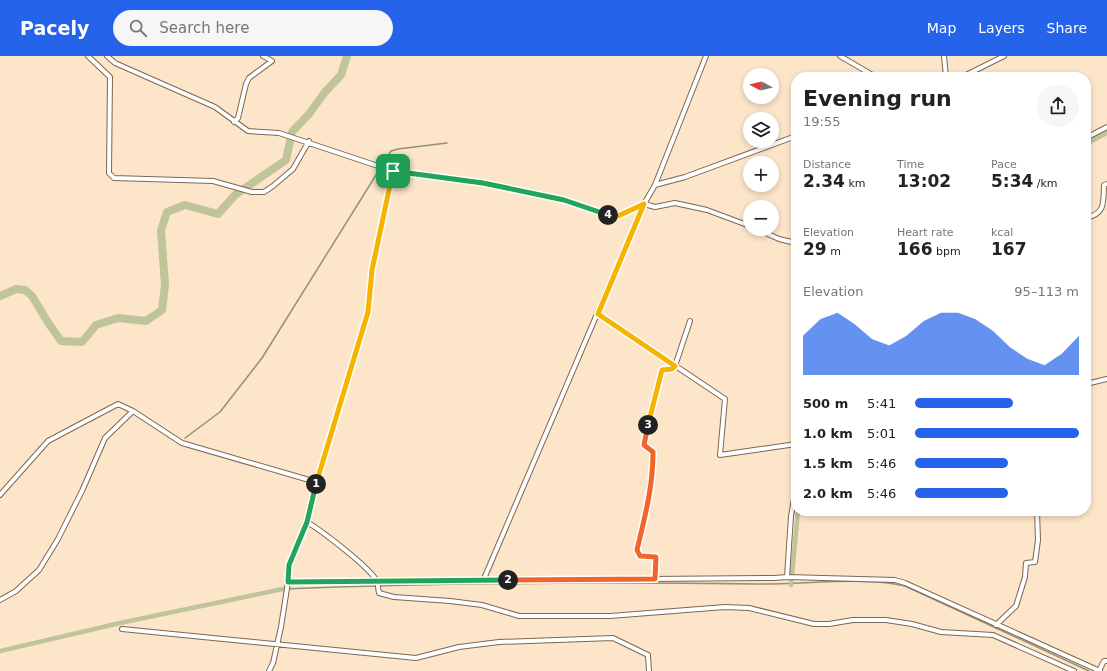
<!DOCTYPE html>
<meta charset="utf-8">
<style>
body{margin:0;font-family:"DejaVu Sans",sans-serif;background:#f6f6f6;color:#222;height:100vh;display:flex;flex-direction:column;font-size:15px;white-space:nowrap}
*{box-sizing:border-box;margin:0}
p{font-size:13px;color:#767676}
.icon{flex:none;width:22px;height:22px;fill:none;stroke:currentColor;stroke-width:2;stroke-linecap:round;stroke-linejoin:round}
.map{position:relative;flex:1;overflow:hidden}
.side{position:absolute;left:791px;top:16px;width:300px;height:444px;display:flex;flex-direction:column;background:#fff;border-radius:16px;box-shadow:0 2px 6px #0003}
.side>*{flex:none}
.needle{width:26px;rotate:277deg}
.fabs{position:absolute;left:743px;top:12px;display:grid;gap:8px}
.fabs a{display:grid;place-items:center;width:36px;height:36px;border-radius:50%;background:#fff;box-shadow:0 2px 6px #0003;font-size:20px}
.pin{position:absolute;display:grid;place-items:center;width:34px;height:34px;color:#fff;margin:-17px;border-radius:8px;box-shadow:0 2px 6px #0006}
.km{position:absolute;width:20px;height:20px;margin:-10px;border-radius:50%;background:#222;color:#fff;font-size:11px;line-height:20px;text-align:center}
.round{display:grid;place-items:center;flex:none;width:42px;height:42px;border-radius:21px;background:#f6f6f6}
.overview{display:flex;align-items:center;justify-content:space-between;height:68px;padding:0 12px}
h1{font-size:22px;font-weight:600;line-height:30px}
.metrics{display:grid;grid-template-columns:repeat(3,1fr);gap:6px;height:68px;padding:4px 12px}
.metrics div{display:grid;align-content:center}
.metrics b{font-size:17px;font-weight:600}
.metrics small{font-size:11px;font-weight:400}
.metrics p{font-size:11px}
.chart{height:112px;padding:8px 12px}
.chart p{display:flex;justify-content:space-between}
.chart svg{width:100%;height:72px;margin-top:4px;fill:#2563eb;opacity:.7}
ul{padding:0 12px;list-style:none;font-size:13px}
li{display:grid;grid-template-columns:64px 48px 1fr;align-items:center;height:30px}
li i{height:10px;border-radius:5px;background:#2563eb}
header{display:flex;align-items:center;gap:24px;box-sizing:border-box;height:56px;padding:0 20px;background:#2563eb;color:#fff}
header strong{font-size:19px}
nav{display:flex;gap:22px;margin-inline-start:auto;font-size:14px}
.search{width:280px;height:36px;background:#f6f6f6;display:flex;align-items:center;gap:10px;box-sizing:border-box;padding:0 14px;border-radius:22px;color:#767676;font-size:15px}
.map>svg:first-child{display:block}
.lines{fill:none;stroke-linecap:round;stroke-linejoin:round}
.stream{stroke:#919271;stroke-width:1.5}
.canal{stroke:#bfc499;stroke-width:4.5}
.river{stroke:#bfc499;stroke-width:8}
.minor-casing{stroke:#7c674f;stroke-width:6}
.minor{stroke:#fff;stroke-width:4}
.split-1-casing{stroke:#fff;stroke-width:8}
.split-2-casing{stroke:#fff;stroke-width:8}
.split-3-casing{stroke:#fff;stroke-width:8}
.split-4-casing{stroke:#fff;stroke-width:8}
.split-5-casing{stroke:#fff;stroke-width:8}
.split-1{stroke:#f5b400;stroke-width:5}
.split-2{stroke:#22a559;stroke-width:5}
.split-3{stroke:#f0652b;stroke-width:5}
.split-4{stroke:#f5b400;stroke-width:5}
.split-5{stroke:#22a559;stroke-width:5}
</style>
<header>
<strong>Pacely</strong>
<div class="search"><svg class="icon" aria-label="search" viewBox="0 0 24 24"><circle cx="10" cy="10" r="6"/><path d="M15 15l6 6"/></svg>Search here</div>
<nav><a>Map</a><a>Layers</a><a>Share</a></nav>
</header>
<div class="map">
<svg width="1107" height="615" viewBox="0 0 1107 615">
<rect width="100%" height="100%" fill="#fde5ca"/>
<g class="lines">
<path class="stream" d="M 185,382 L 220,356 L 262,302 L 391,95 L 398,93 L 447,87
M 283,533 C 440,527 598,526 756,528 C 802,529 862,520 905,530 L 1089,615"/>
<path class="canal" d="M 1086,88 L 1107,77
M 791,529 L 798,455
M 0,595 L 120,567 L 283,533"/>
<path class="river" d="M 0,240 L 16,233 L 25,234 L 32,240 L 49,268 L 61,285 L 82,286 L 96,269 L 118,262 L 146,265 L 162,254 L 165,229 L 161,174 L 167,156 L 185,149 L 218,158 L 235,139 L 286,104 L 292,76 L 309,58 L 325,36 L 341,19 L 347,0"/>
<g class="minor-casing">
<path id="minor" d="M 88,0 L 110,21 L 109,117 L 114,122 L 213,125 L 252,136 L 264,136 L 273,130 L 293,113 L 309,85
M 107,0 L 115,7 L 215,51 L 248,75 L 279,77 L 393,115 L 483,127 L 564,144 L 608,159 L 618,160 L 644,148 L 655,151 L 675,147 L 707,154 L 750,170
M 840,0 L 876,21
M 944,0 L 946,21
M 962,21 L 1004,0
M 234,66 L 238,62 L 246,28 L 249,22 L 272,5 L 263,0
M 1086,82 L 1107,71
M 655,129 L 685,121 L 796,80
M 1086,162 C 1106,157 1103,147 1104,129 L 1107,128
M 757,173 L 779,183 L 796,187
M 598,258 L 725,343 L 720,399 L 796,388
M 1086,328 L 1107,323
M 0,439 L 48,385 L 118,348 L 133,355
M 307,466 C 322,475 368,510 377,525 C 378,527 378,533 379,537 L 394,541 L 450,545 L 482,549 L 519,560 L 610,560 L 725,551 L 749,552 L 814,568 L 829,568 L 853,564 L 886,564 L 912,568 L 941,576 L 993,579 L 1074,615
M 787,521 L 791,460 L 796,432
M 655,523 L 656,501 L 640,500 L 637,494 C 645,460 653,431 653,396 L 644,389 L 652,350 L 662,314 L 672,313 L 675,310 L 690,265
M 483,525 L 644,148 L 655,129 L 706,0
M 288,526 L 774,522 L 787,521 L 895,524 L 905,527 L 1100,615
M 0,544 L 16,535 L 39,514 L 58,483 L 82,435 L 105,382 L 133,355 L 182,387 L 316,426
M 996,569 L 1016,550 L 1025,521 L 1026,507 L 1035,506 L 1038,484 L 1037,455
M 122,573 L 416,602 L 459,591 L 499,586 L 613,582 L 648,599 L 649,615
M 269,615 L 273,607 L 281,571 L 288,526 L 289,509 L 307,466 L 316,426 L 368,257 L 372,214 L 393,115
M 1099,615 L 1104,605 L 1107,605"/>
</g>
<use href="#minor" class="minor"/>
</g>
<g class="lines">
<g class="split-1-casing">
<path id="split-1" d="M 316,428 L 368,256 L 372,214 L 393,115"/>
</g>
<g class="split-2-casing">
<path id="split-2" d="M 316,428 L 307,466 L 289,509 L 288,526 L 508,524"/>
</g>
<g class="split-3-casing">
<path id="split-3" d="M 508,524 L 655,523 L 656,501 L 640,500 L 637,494 C 645,460 653,431 653,396 L 644,389 L 648,369"/>
</g>
<g class="split-4-casing">
<path id="split-4" d="M 608,159 L 618,160 L 644,148 L 598,258 L 675,310 L 672,313 L 662,314 L 648,369"/>
</g>
<g class="split-5-casing">
<path id="split-5" d="M 393,115 L 483,127 L 564,144 L 608,159"/>
</g>
<use href="#split-1" class="split-1"/>
<use href="#split-2" class="split-2"/>
<use href="#split-3" class="split-3"/>
<use href="#split-4" class="split-4"/>
<use href="#split-5" class="split-5"/>
</g>
</svg>
<div class="fabs">
<a><svg class="needle" viewBox="-14 -14 28 28"><path d="M0-13l5 13h-10z" fill="#e53935"/><path d="M0 13l5-13h-10z" fill="#767676"/></svg></a>
<a><svg class="icon" aria-label="layers" viewBox="0 0 24 24"><path d="M12 4l9 5-9 5-9-5zM3 14l9 5 9-5"/></svg></a>
<a>+</a>
<a>−</a>
</div>
<div class="pin" style="left:393px;top:115px;background:#1e9e55"><svg class="icon" aria-label="arrive" viewBox="0 0 24 24"><path d="M6 21V4h12l-3 4 3 4H6"/></svg></div>
<b class="km" style="left:316px;top:428px">1</b>
<b class="km" style="left:508px;top:524px">2</b>
<b class="km" style="left:648px;top:369px">3</b>
<b class="km" style="left:608px;top:159px">4</b>
<section class="side">
<div class="overview"><div><h1>Evening run</h1><p>19:55</p></div><a class="round"><svg class="icon" aria-label="share" viewBox="0 0 24 24"><path d="M12 15V3M7 8l5-5 5 5M5 13v7h14v-7"/></svg></a></div>
<div class="metrics">
<div><p>Distance</p><b>2.34<small> km</small></b></div>
<div><p>Time</p><b>13:02</b></div>
<div><p>Pace</p><b>5:34<small> /km</small></b></div>
</div>
<div class="metrics">
<div><p>Elevation</p><b>29<small> m</small></b></div>
<div><p>Heart rate</p><b>166<small> bpm</small></b></div>
<div><p>kcal</p><b>167</b></div>
</div>
<div class="chart"><p><span>Elevation</span>95–113 m</p>
<svg viewBox="0 0 160 44" preserveAspectRatio="none"><path d="M0 44V20L10 10L20 6L30 13L40 22L50 26L60 20L70 11L80 6L90 6L100 10L110 17L120 27L130 34L140 38L150 31L160 20V44z"/></svg>
</div>
<ul>
<li><b>500 m</b>5:41<i style="width:60%"></i></li>
<li><b>1.0 km</b>5:01<i style="width:100%"></i></li>
<li><b>1.5 km</b>5:46<i style="width:57%"></i></li>
<li><b>2.0 km</b>5:46<i style="width:57%"></i></li>
</ul>
</section>
</div>
